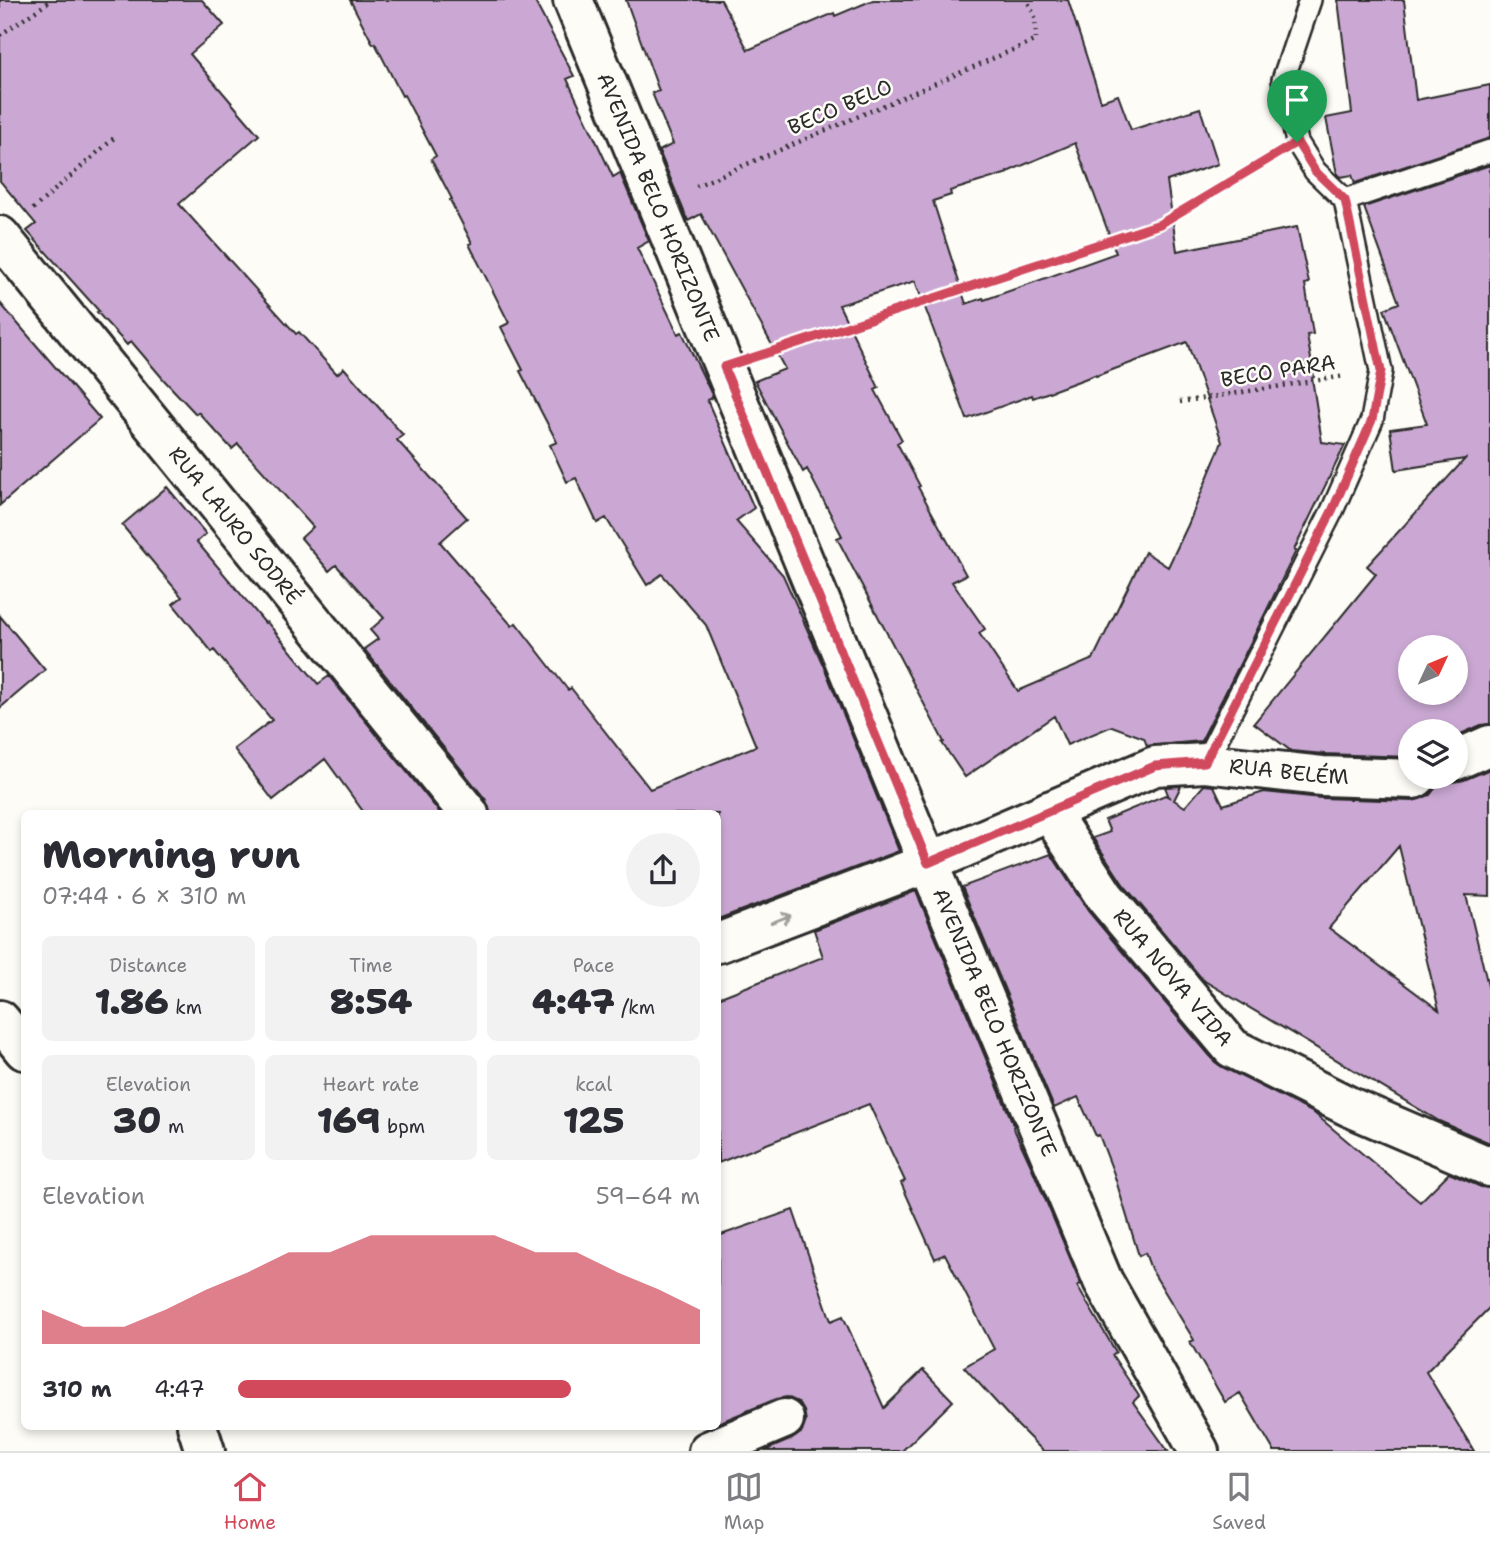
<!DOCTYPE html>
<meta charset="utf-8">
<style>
body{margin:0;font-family:"Shantell Sans",sans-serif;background:#f2f2f3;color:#2b2b33;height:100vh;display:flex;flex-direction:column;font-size:26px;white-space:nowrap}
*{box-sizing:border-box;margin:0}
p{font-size:23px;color:#7c7c81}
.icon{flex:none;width:38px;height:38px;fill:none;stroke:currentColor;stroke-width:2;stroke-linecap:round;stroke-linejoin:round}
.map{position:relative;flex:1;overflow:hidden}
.panel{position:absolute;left:21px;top:810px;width:700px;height:620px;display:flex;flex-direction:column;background:#fff;border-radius:10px;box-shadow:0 4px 10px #0003}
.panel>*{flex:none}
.needle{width:46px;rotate:46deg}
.tools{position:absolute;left:1398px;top:635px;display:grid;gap:14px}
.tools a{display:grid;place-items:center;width:70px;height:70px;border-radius:50%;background:#fff;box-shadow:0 4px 10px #0003;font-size:35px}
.pin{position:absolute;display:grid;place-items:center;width:60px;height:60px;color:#fff;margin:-72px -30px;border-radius:50% 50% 50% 0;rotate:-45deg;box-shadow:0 0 7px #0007}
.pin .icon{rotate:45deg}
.round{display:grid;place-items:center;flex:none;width:74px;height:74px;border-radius:37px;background:#f2f2f3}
.summary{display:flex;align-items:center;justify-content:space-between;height:119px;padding:0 21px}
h1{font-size:38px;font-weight:800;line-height:52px}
.figures{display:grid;grid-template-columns:repeat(3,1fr);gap:10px;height:119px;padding:7px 21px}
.figures div{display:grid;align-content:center;border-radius:10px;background:#f2f2f3;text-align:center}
.figures b{font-size:35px;font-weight:800}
.figures small{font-size:19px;font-weight:400}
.figures p{font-size:19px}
.chart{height:196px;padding:14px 21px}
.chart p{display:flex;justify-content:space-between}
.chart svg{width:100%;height:126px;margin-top:7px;fill:#d1495b;opacity:.7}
ul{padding:0 21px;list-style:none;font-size:23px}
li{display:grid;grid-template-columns:112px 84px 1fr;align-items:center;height:52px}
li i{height:18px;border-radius:9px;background:#d1495b}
.menu{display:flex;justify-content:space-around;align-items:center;height:98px;border-top:2px solid #e1e1e2;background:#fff;font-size:19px;color:#7c7c81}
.menu a{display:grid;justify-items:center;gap:4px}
.menu .selected{color:#d1495b}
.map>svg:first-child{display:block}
.building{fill:#caa8d3;stroke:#2b2b2b;stroke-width:2;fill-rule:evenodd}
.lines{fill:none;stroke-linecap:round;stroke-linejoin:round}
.service-casing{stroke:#2b2b2b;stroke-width:26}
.minor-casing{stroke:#2b2b2b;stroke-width:44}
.tertiary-casing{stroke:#2b2b2b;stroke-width:44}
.path{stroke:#2b2b2b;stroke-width:4.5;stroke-dasharray:2 5;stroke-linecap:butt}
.service{stroke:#fdfcf7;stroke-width:21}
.minor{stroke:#fdfcf7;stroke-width:38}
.tertiary{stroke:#fdfcf7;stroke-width:38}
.oneway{stroke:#9e9e9b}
.route-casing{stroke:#fff;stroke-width:14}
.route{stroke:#d1495b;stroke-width:9}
.labels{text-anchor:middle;stroke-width:5;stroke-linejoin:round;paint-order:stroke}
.street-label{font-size:21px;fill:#2b2b2b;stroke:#fdfcf7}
</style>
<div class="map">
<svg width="1490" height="1451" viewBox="0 0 1490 1451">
<rect width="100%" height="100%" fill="#fdfcf7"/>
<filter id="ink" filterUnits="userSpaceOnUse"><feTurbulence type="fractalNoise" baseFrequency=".0143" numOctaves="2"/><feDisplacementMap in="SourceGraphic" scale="14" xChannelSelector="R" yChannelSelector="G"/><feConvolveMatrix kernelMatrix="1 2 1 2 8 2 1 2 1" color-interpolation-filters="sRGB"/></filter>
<g filter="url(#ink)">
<path class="building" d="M 0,0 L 202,0 L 224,25 L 190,54 L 259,135 L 179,204 L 296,334 L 299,332 L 337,374 L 344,368 L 403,435 L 397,440 L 467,518 L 440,542 L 512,626 L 516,623 L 568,690 L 571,688 L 650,789 L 756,746 L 706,625 L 662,574 L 647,585 L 606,518 L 597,523 L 576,478 L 567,482 L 550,445 L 557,442 L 520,371 L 523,370 L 501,327 L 509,323 L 469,244 L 472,243 L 450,200 L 452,199 L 431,159 L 436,156 L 404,95 L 402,96 L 375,43 L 373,44 L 350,0 L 534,0 L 574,76 L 567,79 L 613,177 L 620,173 L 649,241 L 637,248 L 678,334 L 682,332 L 713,397 L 707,400 L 754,508 L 736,521 L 783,575 L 827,674 L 899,851 L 718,919 L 718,814 L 490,814 L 486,800 L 364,649 L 378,639 L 370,630 L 384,618 L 336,565 L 329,571 L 301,538 L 313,527 L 238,444 L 232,449 L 198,412 L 196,414 L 164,380 L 131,341 L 127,345 L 97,312 L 99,311 L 27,231 L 36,224 L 0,181 Z
M 626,0 L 721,0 L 748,50 L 834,13 L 835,16 L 873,0 L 1068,0 L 1101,101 L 1118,95 L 1131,130 L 1200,108 L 1218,164 L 1167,181 L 1177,251 L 1297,227 L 1309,283 L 1305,284 L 1313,334 L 1307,335 L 1314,377 L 1312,378 L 1322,442 L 1345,445 L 1294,550 L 1296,551 L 1254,636 L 1201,741 L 1147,746 L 1144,738 L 1112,726 L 1067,745 L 1054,716 L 965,777 L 942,743 L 944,742 L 837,538 L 842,536 L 807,469 L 803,472 L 755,381 L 785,369 L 701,214 L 688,221 L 659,151 L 673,144 L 652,93 L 659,91 ZM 1075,143 L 1116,253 L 984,300 L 983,298 L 966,304 L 933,201 L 951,195 L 950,191 L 1008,173 L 1007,172 ZM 915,281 L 967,419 L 1032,395 L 1033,398 L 1095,375 L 1096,376 L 1187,342 L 1222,442 L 1188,525 L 1168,567 L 1145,552 L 1093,659 L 1018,691 L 979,633 L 985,629 L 952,582 L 966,575 L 918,487 L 920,486 L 897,443 L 902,440 L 875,390 L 879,388 L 839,305 Z
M 1338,0 L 1404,0 L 1416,100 L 1490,85 L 1490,138 L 1355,183 L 1352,175 L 1340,177 L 1337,174 L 1326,118 L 1352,113 Z
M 1490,165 L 1490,724 L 1481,725 L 1456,736 L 1456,732 L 1410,732 L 1410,757 L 1324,754 L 1291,751 L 1254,723 L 1376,574 L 1367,566 L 1465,459 L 1396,470 L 1390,429 L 1427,424 L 1384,309 L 1399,303 L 1364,207 ZM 1410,648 L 1456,648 L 1456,693 L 1410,693 Z
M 0,303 L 100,419 L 0,505 Z
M 167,487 L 206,534 L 197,542 L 265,623 L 267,622 L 318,684 L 329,676 L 441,814 L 365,814 L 325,759 L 273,800 L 234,749 L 272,720 L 214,650 L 212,652 L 173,604 L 182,597 L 122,525 Z
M 0,616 L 45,670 L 0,708 Z
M 1490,769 L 1490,896 L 1466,895 L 1490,994 L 1490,1143 L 1439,1121 L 1203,980 L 1123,884 L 1093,838 L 1110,832 L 1105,820 L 1165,795 L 1169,797 L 1165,787 L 1181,786 L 1174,800 L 1185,807 L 1204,785 L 1214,786 L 1223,805 L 1264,792 L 1321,798 L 1413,801 L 1430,795 L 1436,787 L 1439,777 L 1453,782 L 1464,780 ZM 1399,846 L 1439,1010 L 1329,928 Z
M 1051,854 L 1088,911 L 1215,1062 L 1222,1067 L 1314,1113 L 1420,1202 L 1449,1173 L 1481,1187 L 1490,1188 L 1490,1307 L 1426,1372 L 1474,1451 L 1274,1451 L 1240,1393 L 1225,1402 L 1190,1342 L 1194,1340 L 1151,1269 L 1145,1253 L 1139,1256 L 1114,1174 L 1099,1135 L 1096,1136 L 1078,1097 L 1054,1108 L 962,887 Z
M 916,891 L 1014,1126 L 1013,1127 L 1032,1168 L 1081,1284 L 1077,1286 L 1116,1352 L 1112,1355 L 1139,1396 L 1133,1402 L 1168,1451 L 1043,1451 L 1015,1423 L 964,1367 L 994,1349 L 945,1254 L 935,1259 L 901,1183 L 905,1181 L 869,1104 L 718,1163 L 718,998 L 823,957 L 814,930 Z
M 793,1210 L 831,1321 L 843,1316 L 884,1408 L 923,1370 L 953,1401 L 902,1451 L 764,1451 L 792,1439 L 802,1432 L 806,1421 L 804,1411 L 798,1402 L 787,1397 L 776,1399 L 718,1423 L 718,1236 Z"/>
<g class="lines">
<g class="service-casing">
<path id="service" d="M 1345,200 L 1490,151
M 1205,763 L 1332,511 L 1372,420 L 1381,371 L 1345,200 L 1315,171 L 1297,142 L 1283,80 L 1310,0"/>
</g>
<g class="minor-casing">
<g id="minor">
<path id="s1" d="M 0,236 L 469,814"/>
<path d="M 1456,760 L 1490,745"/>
<path id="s2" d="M 1049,811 L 1105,897 L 1232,1048 L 1350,1107 L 1490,1167"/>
<path id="s3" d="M 718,943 L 928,863 L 1155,766 L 1205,763 L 1322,776 L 1414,779 L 1417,777"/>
<path d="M 0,1020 L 24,1050"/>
<path d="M 197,1426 L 205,1451"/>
<path d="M 708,1451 L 784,1419"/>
</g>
</g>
<g class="tertiary-casing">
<g id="tertiary">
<path id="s4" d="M 573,0 L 928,863 L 1103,1281 L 1199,1451"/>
</g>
</g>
<path class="path" d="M 0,35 L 49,2
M 696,186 L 1036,40 L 1035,17 L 1027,0
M 33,209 L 114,138
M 764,354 L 1160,224 L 1269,158
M 1180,402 L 1345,376"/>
<use href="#service" class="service"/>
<use href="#minor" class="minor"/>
<use href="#tertiary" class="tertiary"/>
</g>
<defs><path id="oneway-shaft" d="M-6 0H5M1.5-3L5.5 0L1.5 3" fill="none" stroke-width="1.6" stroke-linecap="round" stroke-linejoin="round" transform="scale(1.75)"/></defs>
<use class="oneway" href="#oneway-shaft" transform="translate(781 919) rotate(-21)"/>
</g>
<g class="lines" filter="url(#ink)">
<g class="route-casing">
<path id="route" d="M 1297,142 L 1315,171 L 1345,200 L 1381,371 L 1372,420 L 1332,511 L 1205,762 L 1155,766 L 928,863 L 724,367 L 1160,224 Z"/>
</g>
<use href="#route" class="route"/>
</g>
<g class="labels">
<g class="street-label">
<text transform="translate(840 107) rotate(-23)" y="7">BECO BELO</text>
<text dy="7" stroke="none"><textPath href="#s4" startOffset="224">AVENIDA BELO HORIZONTE</textPath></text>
<text transform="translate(1278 371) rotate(-9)" y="7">BECO PARA</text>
<text dy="7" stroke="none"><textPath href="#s1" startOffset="373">RUA LAURO SODRÉ</textPath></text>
<text dy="7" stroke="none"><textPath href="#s3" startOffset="606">RUA BELÉM</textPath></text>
<text dy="7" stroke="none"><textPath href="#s2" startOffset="208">RUA NOVA VIDA</textPath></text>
<text dy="7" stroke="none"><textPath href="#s4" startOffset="1106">AVENIDA BELO HORIZONTE</textPath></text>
</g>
</g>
</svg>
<div class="tools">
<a><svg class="needle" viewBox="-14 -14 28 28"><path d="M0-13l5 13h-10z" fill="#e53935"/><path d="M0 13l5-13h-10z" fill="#7c7c81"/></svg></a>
<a><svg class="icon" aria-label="layers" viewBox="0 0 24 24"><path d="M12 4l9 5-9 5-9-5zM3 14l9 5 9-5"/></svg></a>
</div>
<div class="pin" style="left:1297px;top:142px;background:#1e9e55"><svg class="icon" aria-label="arrive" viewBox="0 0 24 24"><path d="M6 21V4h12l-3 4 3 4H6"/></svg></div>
<section class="panel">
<div class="summary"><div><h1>Morning run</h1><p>07:44 · 6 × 310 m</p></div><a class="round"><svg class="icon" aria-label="share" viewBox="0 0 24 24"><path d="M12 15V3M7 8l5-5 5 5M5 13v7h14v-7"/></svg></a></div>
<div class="figures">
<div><p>Distance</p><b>1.86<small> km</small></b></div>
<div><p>Time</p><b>8:54</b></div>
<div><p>Pace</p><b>4:47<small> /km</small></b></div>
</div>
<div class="figures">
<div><p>Elevation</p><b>30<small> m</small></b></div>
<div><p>Heart rate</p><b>169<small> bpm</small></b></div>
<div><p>kcal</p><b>125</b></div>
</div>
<div class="chart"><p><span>Elevation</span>59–64 m</p>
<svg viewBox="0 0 160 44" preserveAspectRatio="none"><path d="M0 44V32L10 38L20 38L30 32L40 25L50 19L60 12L70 12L80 6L90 6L100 6L110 6L120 12L130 12L140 19L150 25L160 32V44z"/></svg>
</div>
<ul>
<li><b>310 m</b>4:47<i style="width:72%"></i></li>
</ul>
</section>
</div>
<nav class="menu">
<a class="selected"><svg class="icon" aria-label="home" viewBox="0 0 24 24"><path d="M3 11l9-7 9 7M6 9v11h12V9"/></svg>Home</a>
<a><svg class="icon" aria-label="map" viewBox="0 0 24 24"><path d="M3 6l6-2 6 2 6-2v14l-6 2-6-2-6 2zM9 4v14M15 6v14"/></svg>Map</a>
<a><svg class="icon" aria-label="saved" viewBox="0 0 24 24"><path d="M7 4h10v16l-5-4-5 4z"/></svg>Saved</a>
</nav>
